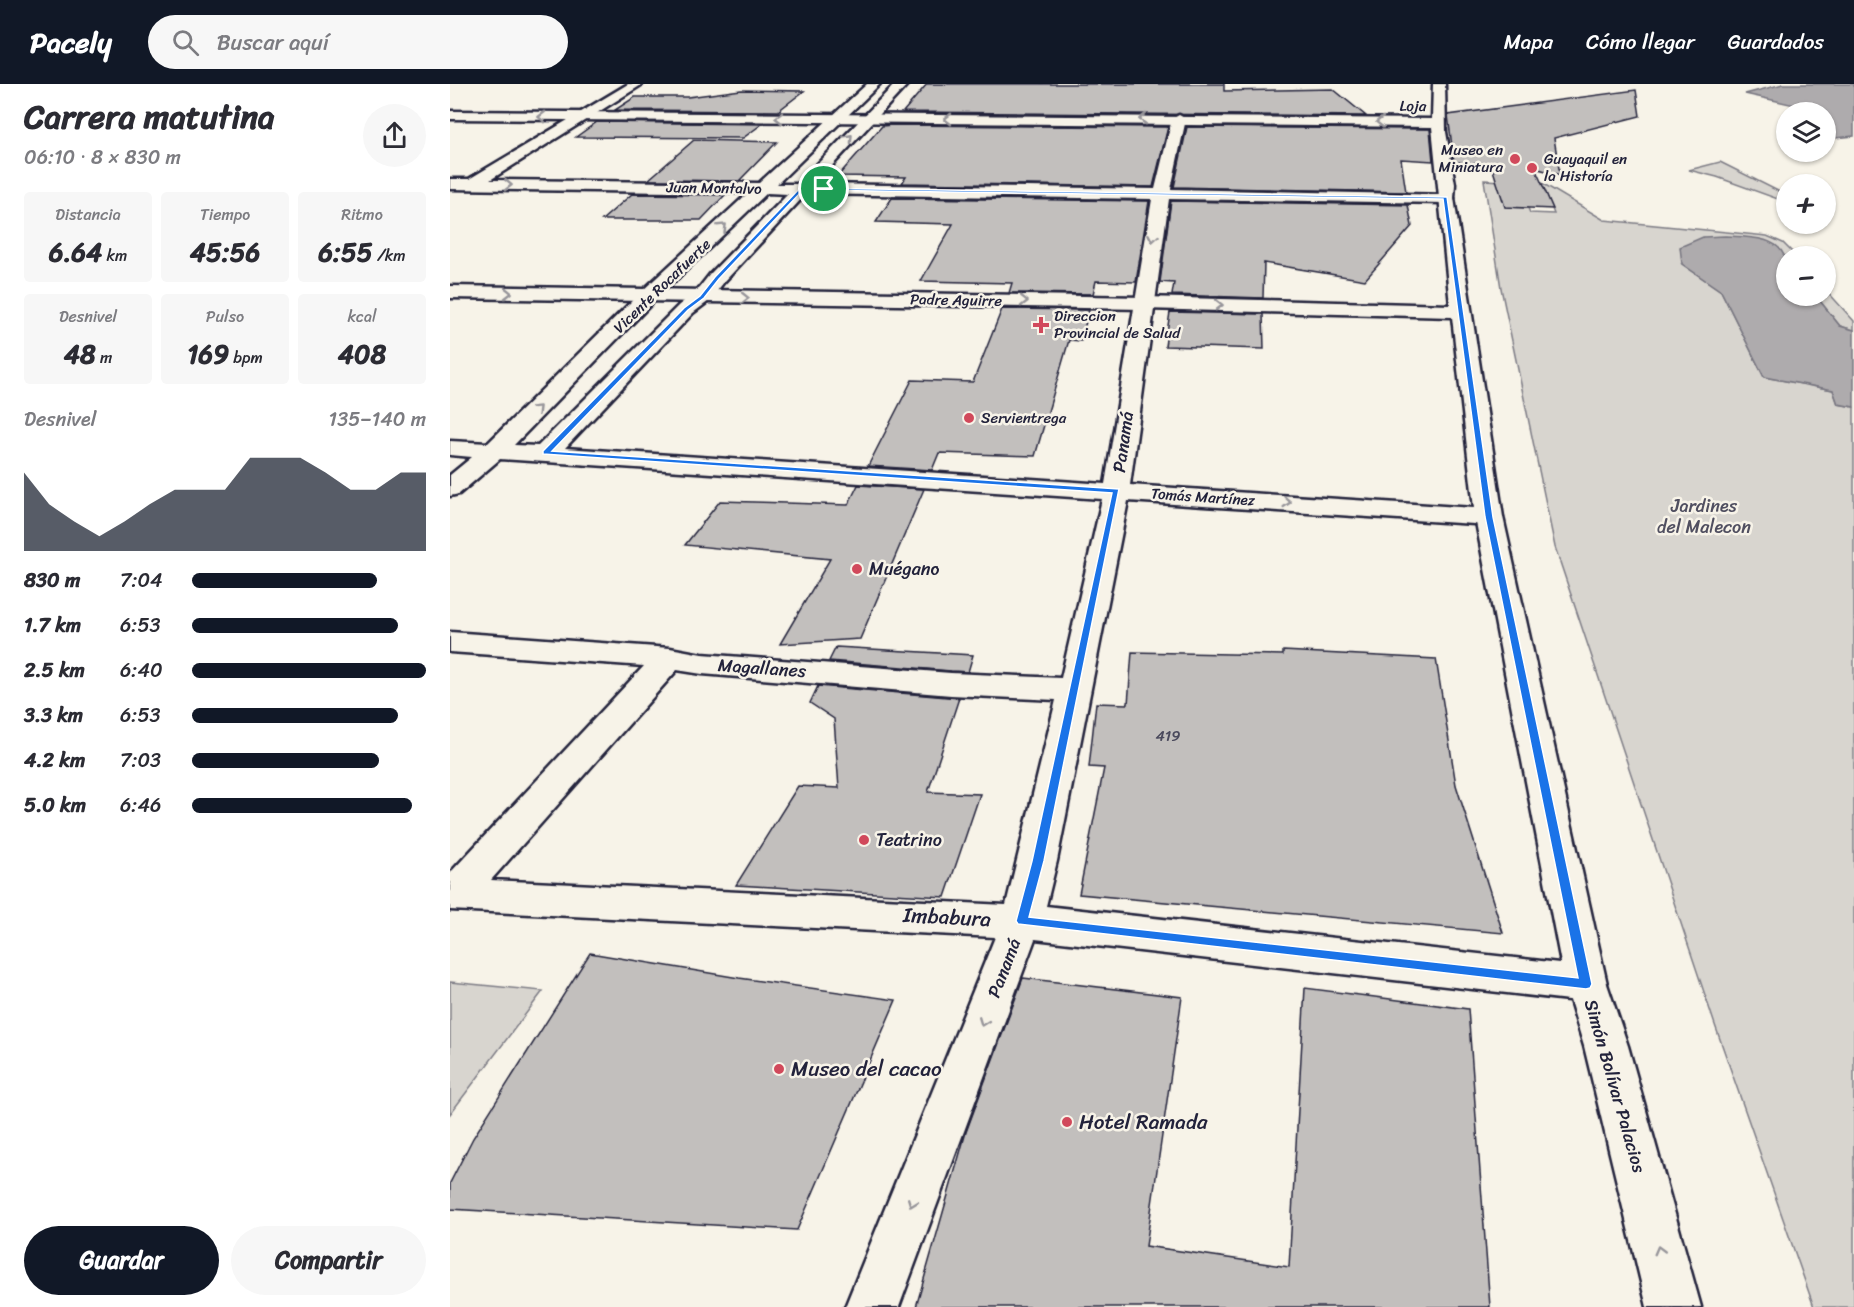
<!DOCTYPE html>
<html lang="es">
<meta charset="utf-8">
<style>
body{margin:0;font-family:Sriracha,sans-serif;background:#f7f7f7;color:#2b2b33;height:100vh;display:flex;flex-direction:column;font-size:22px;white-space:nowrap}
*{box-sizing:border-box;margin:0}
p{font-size:20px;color:#7c7c81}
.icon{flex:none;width:33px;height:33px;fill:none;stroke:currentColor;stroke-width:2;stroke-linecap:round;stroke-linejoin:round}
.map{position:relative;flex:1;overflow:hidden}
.drawer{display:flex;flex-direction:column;background:#fff;width:450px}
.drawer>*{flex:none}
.buttons{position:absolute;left:1326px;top:18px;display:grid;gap:12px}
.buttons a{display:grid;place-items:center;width:60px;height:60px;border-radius:50%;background:#fff;box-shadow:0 2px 4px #0004;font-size:30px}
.pin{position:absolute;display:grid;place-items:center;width:51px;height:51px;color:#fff;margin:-26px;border:3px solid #fff;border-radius:50%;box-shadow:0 2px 6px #0007}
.round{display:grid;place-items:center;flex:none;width:63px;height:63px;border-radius:32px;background:#f7f7f7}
.summary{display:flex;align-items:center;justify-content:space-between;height:102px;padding:0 24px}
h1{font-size:33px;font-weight:800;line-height:45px}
.figures{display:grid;grid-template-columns:repeat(3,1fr);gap:9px;height:102px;padding:6px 24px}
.figures div{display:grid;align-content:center;border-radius:6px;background:#f7f7f7;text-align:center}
.figures b{font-size:26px;font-weight:800}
.figures small{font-size:16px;font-weight:400}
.figures p{font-size:16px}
.chart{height:168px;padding:12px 24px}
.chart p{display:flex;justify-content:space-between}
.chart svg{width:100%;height:108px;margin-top:6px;fill:#111827;opacity:.7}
.button{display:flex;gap:12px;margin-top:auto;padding:12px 24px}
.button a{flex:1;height:69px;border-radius:36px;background:#111827;color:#fff;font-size:24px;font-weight:800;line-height:69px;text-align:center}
.button a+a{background:#f7f7f7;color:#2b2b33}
ul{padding:0 24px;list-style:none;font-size:20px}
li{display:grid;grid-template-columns:96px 72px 1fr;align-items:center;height:45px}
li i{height:15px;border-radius:8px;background:#111827}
header{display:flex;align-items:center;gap:36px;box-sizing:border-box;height:84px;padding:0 30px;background:#111827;color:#fff}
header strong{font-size:28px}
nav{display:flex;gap:33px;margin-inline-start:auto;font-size:21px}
.search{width:420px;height:54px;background:#f7f7f7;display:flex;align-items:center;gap:15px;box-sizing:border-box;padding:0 21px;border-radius:33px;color:#7c7c81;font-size:22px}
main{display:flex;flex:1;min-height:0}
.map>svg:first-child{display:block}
.green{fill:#d8d5cf;stroke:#7d7c85;stroke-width:1.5;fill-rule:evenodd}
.water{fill:#aeabad;stroke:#76747f;stroke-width:1.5}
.building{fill:#c2bfbd;stroke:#22223b;stroke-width:1.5}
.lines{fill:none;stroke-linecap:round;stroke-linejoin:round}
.minor-casing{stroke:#22223b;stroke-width:5}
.major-casing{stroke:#22223b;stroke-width:5}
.minor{fill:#f7f3e8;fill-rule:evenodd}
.major{fill:#f7f3e8;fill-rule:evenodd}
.oneway{stroke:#97959a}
.route{fill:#1a73e8;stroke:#fff;stroke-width:1.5;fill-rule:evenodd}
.poi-dot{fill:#d1495b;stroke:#f7f3e8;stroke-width:2}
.labels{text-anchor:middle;stroke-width:5;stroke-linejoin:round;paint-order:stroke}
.far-street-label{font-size:15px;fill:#22223b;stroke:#f7f3e8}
.far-poi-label{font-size:15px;fill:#22223b;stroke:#f7f3e8;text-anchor:start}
.number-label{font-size:15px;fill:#4a495c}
.street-label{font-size:18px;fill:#22223b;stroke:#f7f3e8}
.park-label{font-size:18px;fill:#504f60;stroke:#f7f3e8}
.poi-label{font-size:18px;fill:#22223b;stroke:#f7f3e8;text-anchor:start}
.near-street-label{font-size:21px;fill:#22223b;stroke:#f7f3e8}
.near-poi-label{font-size:21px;fill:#22223b;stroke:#f7f3e8;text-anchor:start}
</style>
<header>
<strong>Pacely</strong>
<div class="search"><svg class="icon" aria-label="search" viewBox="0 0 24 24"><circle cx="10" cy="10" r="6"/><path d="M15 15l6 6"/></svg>Buscar aquí</div>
<nav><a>Mapa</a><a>Cómo llegar</a><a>Guardados</a></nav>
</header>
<main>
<section class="drawer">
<div class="summary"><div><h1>Carrera matutina</h1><p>06:10 · 8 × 830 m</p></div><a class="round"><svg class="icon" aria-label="share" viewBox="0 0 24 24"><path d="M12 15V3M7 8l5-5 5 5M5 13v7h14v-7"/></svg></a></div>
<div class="figures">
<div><p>Distancia</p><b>6.64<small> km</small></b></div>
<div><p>Tiempo</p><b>45:56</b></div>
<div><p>Ritmo</p><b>6:55<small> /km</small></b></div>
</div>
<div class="figures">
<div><p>Desnivel</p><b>48<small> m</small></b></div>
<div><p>Pulso</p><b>169<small> bpm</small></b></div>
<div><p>kcal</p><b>408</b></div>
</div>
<div class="chart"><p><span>Desnivel</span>135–140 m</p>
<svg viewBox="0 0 160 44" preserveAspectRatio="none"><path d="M0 44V12L10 25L20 32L30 38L40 32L50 25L60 19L70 19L80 19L90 6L100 6L110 6L120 12L130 19L140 19L150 12L160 12V44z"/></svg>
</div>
<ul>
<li><b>830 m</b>7:04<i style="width:79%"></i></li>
<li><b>1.7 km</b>6:53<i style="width:88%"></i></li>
<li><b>2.5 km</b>6:40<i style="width:100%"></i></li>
<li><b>3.3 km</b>6:53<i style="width:88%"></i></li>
<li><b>4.2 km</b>7:03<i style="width:80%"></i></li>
<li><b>5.0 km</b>6:46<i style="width:94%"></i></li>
</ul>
<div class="button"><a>Guardar</a><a>Compartir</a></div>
</section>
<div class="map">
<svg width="1404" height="1223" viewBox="0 0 1404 1223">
<rect width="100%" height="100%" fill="#f7f3e8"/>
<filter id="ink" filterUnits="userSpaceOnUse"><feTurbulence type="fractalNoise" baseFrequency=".0167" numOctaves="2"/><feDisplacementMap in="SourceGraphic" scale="12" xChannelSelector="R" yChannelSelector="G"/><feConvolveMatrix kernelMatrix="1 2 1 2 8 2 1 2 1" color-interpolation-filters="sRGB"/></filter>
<g filter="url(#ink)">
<path class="green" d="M 1270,78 L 1336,111 L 1336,118 L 1267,93 L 1239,86 Z
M 1034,96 L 1092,99 L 1154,136 L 1317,152 L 1333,159 L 1346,172 L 1336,172 L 1336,175 L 1325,161 L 1232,180 L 1271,207 L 1314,293 L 1383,306 L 1388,320 L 1404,323 L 1404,1223 L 1364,1223 L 1265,941 L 1105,463 L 1051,204 ZM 1094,104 L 1104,130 L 1080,129 L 1078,124 L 1055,123 L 1053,115 Z
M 1376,206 L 1404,237 L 1404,246 L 1390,242 L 1366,212 L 1376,212 Z
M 0,898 L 93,907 L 0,1030 Z"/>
<path class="water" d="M 1333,0 L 1404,0 L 1404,52 L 1376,55 L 1376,28 L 1295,10 Z
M 1275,152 C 1294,153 1332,151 1336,178 C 1338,188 1336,201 1336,212 L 1366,212 L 1390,242 L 1404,246 L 1404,323 L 1388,320 L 1383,306 L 1314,293 L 1271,207 L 1232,180 L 1230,163 L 1253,153 Z"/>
<path class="building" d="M 477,0 L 774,0 L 774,7 L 883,5 L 916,32 L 453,28 Z
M 291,6 L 354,7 L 328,27 L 165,26 L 185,13 L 238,13 Z
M 1186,6 L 1190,32 L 1104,54 L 1110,91 L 1085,84 L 1103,125 L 1055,123 L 1041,80 L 1004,78 L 998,31 Z
M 147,38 L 312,40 L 293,54 L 126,53 Z
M 442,41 L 718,43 L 703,103 L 452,99 L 456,93 L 388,92 L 432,42 Z
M 737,43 L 980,45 L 983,77 L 951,75 L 956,108 L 724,103 Z
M 244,56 L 327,58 L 289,97 L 198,96 Z
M 182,110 L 275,111 L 251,136 L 152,136 Z
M 442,114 L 699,117 L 686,198 L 646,197 L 643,210 L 559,209 L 562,199 L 471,197 L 503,140 L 426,138 Z
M 721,117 L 958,121 L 962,142 L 915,196 L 814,179 L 813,214 L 722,211 L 724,199 L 710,198 Z
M 552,225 L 639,226 L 631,257 L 619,256 L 585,372 L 489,369 L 482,386 L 418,382 L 462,296 L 523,298 Z
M 720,228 L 813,230 L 814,265 L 715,262 Z
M 408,401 L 474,405 L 410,555 L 330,560 L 380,475 L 235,461 L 270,417 L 398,421 Z
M 386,563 L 523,571 L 518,588 L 501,587 L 379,577 Z
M 833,567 L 986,575 L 1006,701 L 1053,849 L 629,810 L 654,684 L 639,683 L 646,619 L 678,620 L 682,568 L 833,571 Z
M 368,602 L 509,614 L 478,708 L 530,710 L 495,813 L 286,801 L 348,702 L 389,704 L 384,635 L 360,619 Z
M 140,869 L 289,894 L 446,916 L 347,1146 L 0,1125 L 0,1099 L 23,1054 Z
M 573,894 L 732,913 L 696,1162 L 839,1183 L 855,904 L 1018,925 L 1040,1223 L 466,1223 L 516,1048 Z"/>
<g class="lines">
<g class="minor-casing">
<path id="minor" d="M 178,0 L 193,0 L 40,96 L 309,99 L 417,0 L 430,0 L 327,100 L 348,100 L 445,0 L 458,0 L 365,100 L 705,105 L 722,35 L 729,31 L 736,35 L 721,105 L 1002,111 L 1004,114 L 996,119 L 719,115 L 680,401 L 1039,425 L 1049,427 L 1053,433 L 1049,439 L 1039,441 L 678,417 L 607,777 L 596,822 L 1136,882 L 1151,887 L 1157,900 L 1151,913 L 1136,918 L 585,855 L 449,1223 L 395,1223 L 545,853 L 0,826 L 0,789 L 194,582 L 0,568 L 0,548 L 220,564 L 252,570 L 501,589 L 611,594 L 652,415 L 50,375 L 9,410 L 0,412 L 0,391 L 22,373 L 0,371 L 0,357 L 38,359 L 192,207 L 298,109 L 0,105 L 0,95 L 19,95 ZM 317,109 L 338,110 L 260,190 L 245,209 L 229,221 L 88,362 L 64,361 L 206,215 ZM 356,110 L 702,115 L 655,400 L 115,364 L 243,229 L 259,217 L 274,198 ZM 227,586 L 252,590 L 501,611 L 606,616 L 556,821 L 41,796 Z"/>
</g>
<g class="major-casing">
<path id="major" d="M 983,0 L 995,0 L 996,48 L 1005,100 L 1004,114 L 1053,433 L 1157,900 L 1178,962 L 1251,1223 L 1197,1223 L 1134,962 L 1115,900 L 1025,433 L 1002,233 L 694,225 L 0,214 L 0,202 L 694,213 L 1000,221 L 982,43 L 0,35 L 0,27 L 982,35 Z"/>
</g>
<use href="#minor" class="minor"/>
<use href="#major" class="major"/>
</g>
<defs><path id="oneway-chevron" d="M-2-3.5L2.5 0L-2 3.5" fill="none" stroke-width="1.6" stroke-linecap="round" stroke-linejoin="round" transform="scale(1.5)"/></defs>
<g class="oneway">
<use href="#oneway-chevron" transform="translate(92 33) rotate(-179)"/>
<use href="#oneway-chevron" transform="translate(329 34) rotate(-180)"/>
<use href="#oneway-chevron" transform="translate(498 35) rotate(-180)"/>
<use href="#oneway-chevron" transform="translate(693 35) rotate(-180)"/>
<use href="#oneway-chevron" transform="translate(930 38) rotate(-179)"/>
<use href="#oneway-chevron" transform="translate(399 54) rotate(-47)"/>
<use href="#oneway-chevron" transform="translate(58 101) rotate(1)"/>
<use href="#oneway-chevron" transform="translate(273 143) rotate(-44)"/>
<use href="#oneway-chevron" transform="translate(703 154) rotate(100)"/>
<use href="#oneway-chevron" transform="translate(58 209) rotate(1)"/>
<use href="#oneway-chevron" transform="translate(295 214) rotate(1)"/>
<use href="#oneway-chevron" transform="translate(574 217) rotate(1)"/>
<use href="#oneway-chevron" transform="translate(769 221) rotate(1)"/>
<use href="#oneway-chevron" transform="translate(87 325) rotate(-45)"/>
<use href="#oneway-chevron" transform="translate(837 418) rotate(4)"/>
<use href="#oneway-chevron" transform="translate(533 938) rotate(111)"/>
<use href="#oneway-chevron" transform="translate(462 1119) rotate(111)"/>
<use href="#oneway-chevron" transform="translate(1209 1166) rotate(-105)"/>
</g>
</g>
<path class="route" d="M 350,104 L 997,113 L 1043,433 L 1142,900 L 1140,904 L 1136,905 L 568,840 L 566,837 L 582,777 L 662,409 L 93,370 L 93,367 L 234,224 L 250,212 L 265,193 ZM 353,106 L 993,115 L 1035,433 L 1128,894 L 579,833 L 594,777 L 669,405 L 102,367 L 238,226 L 254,214 L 269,195 Z"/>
<g class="poi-dot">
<circle cx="1065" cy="75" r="6"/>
<circle cx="1082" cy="84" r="6"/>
<path d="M588 232h6v6h6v6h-6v6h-6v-6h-6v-6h6z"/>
<circle cx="519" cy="334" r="6"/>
<circle cx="407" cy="485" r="6"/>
<circle cx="414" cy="756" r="6"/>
<circle cx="329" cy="985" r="6"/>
<circle cx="617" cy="1038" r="6"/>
</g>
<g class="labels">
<g class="far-street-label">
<text transform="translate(963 22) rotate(1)" y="5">Loja</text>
<text transform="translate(264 104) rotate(1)" y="5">Juan Montalvo</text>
<text transform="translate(212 202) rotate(-44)" y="5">Vicente Rocafuerte</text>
<text transform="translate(506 216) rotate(1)" y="5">Padre Aguirre</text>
<text transform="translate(753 413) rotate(4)" y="5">Tomás Martínez</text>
</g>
<g class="far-poi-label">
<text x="1053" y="71" text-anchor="end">Museo en<tspan x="1053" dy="17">Miniatura</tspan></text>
<text x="1094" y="80">Guayaquil en<tspan x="1094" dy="17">la Historía</tspan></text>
<text x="604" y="237">Direccion<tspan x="604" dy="17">Provincial de Salud</tspan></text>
<text x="531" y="339">Servientrega</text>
</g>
<g class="number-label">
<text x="718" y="657">419</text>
</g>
<g class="street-label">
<text transform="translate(673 358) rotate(-82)" y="6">Panamá</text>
<text transform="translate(312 584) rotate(4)" y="6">Magallanes</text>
<text transform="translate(554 884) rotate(-69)" y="6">Panamá</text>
<text transform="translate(1165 1002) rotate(74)" y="6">Simón Bolívar Palacios</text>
</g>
<g class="park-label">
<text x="1254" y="428">Jardines<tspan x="1254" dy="21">del Malecon</tspan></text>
</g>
<g class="poi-label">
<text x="419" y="491">Muégano</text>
<text x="426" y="762">Teatrino</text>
</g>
<g class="near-street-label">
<text transform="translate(497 833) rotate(3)" y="7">Imbabura</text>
</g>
<g class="near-poi-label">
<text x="341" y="992">Museo del cacao</text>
<text x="629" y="1045">Hotel Ramada</text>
</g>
</g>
</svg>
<div class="buttons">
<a><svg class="icon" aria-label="layers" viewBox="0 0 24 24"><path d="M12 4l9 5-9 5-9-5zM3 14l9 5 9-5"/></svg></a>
<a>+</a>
<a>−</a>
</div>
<div class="pin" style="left:374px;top:105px;background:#1e9e55"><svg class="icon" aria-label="arrive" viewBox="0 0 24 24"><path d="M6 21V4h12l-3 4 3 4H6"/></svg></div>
</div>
</main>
